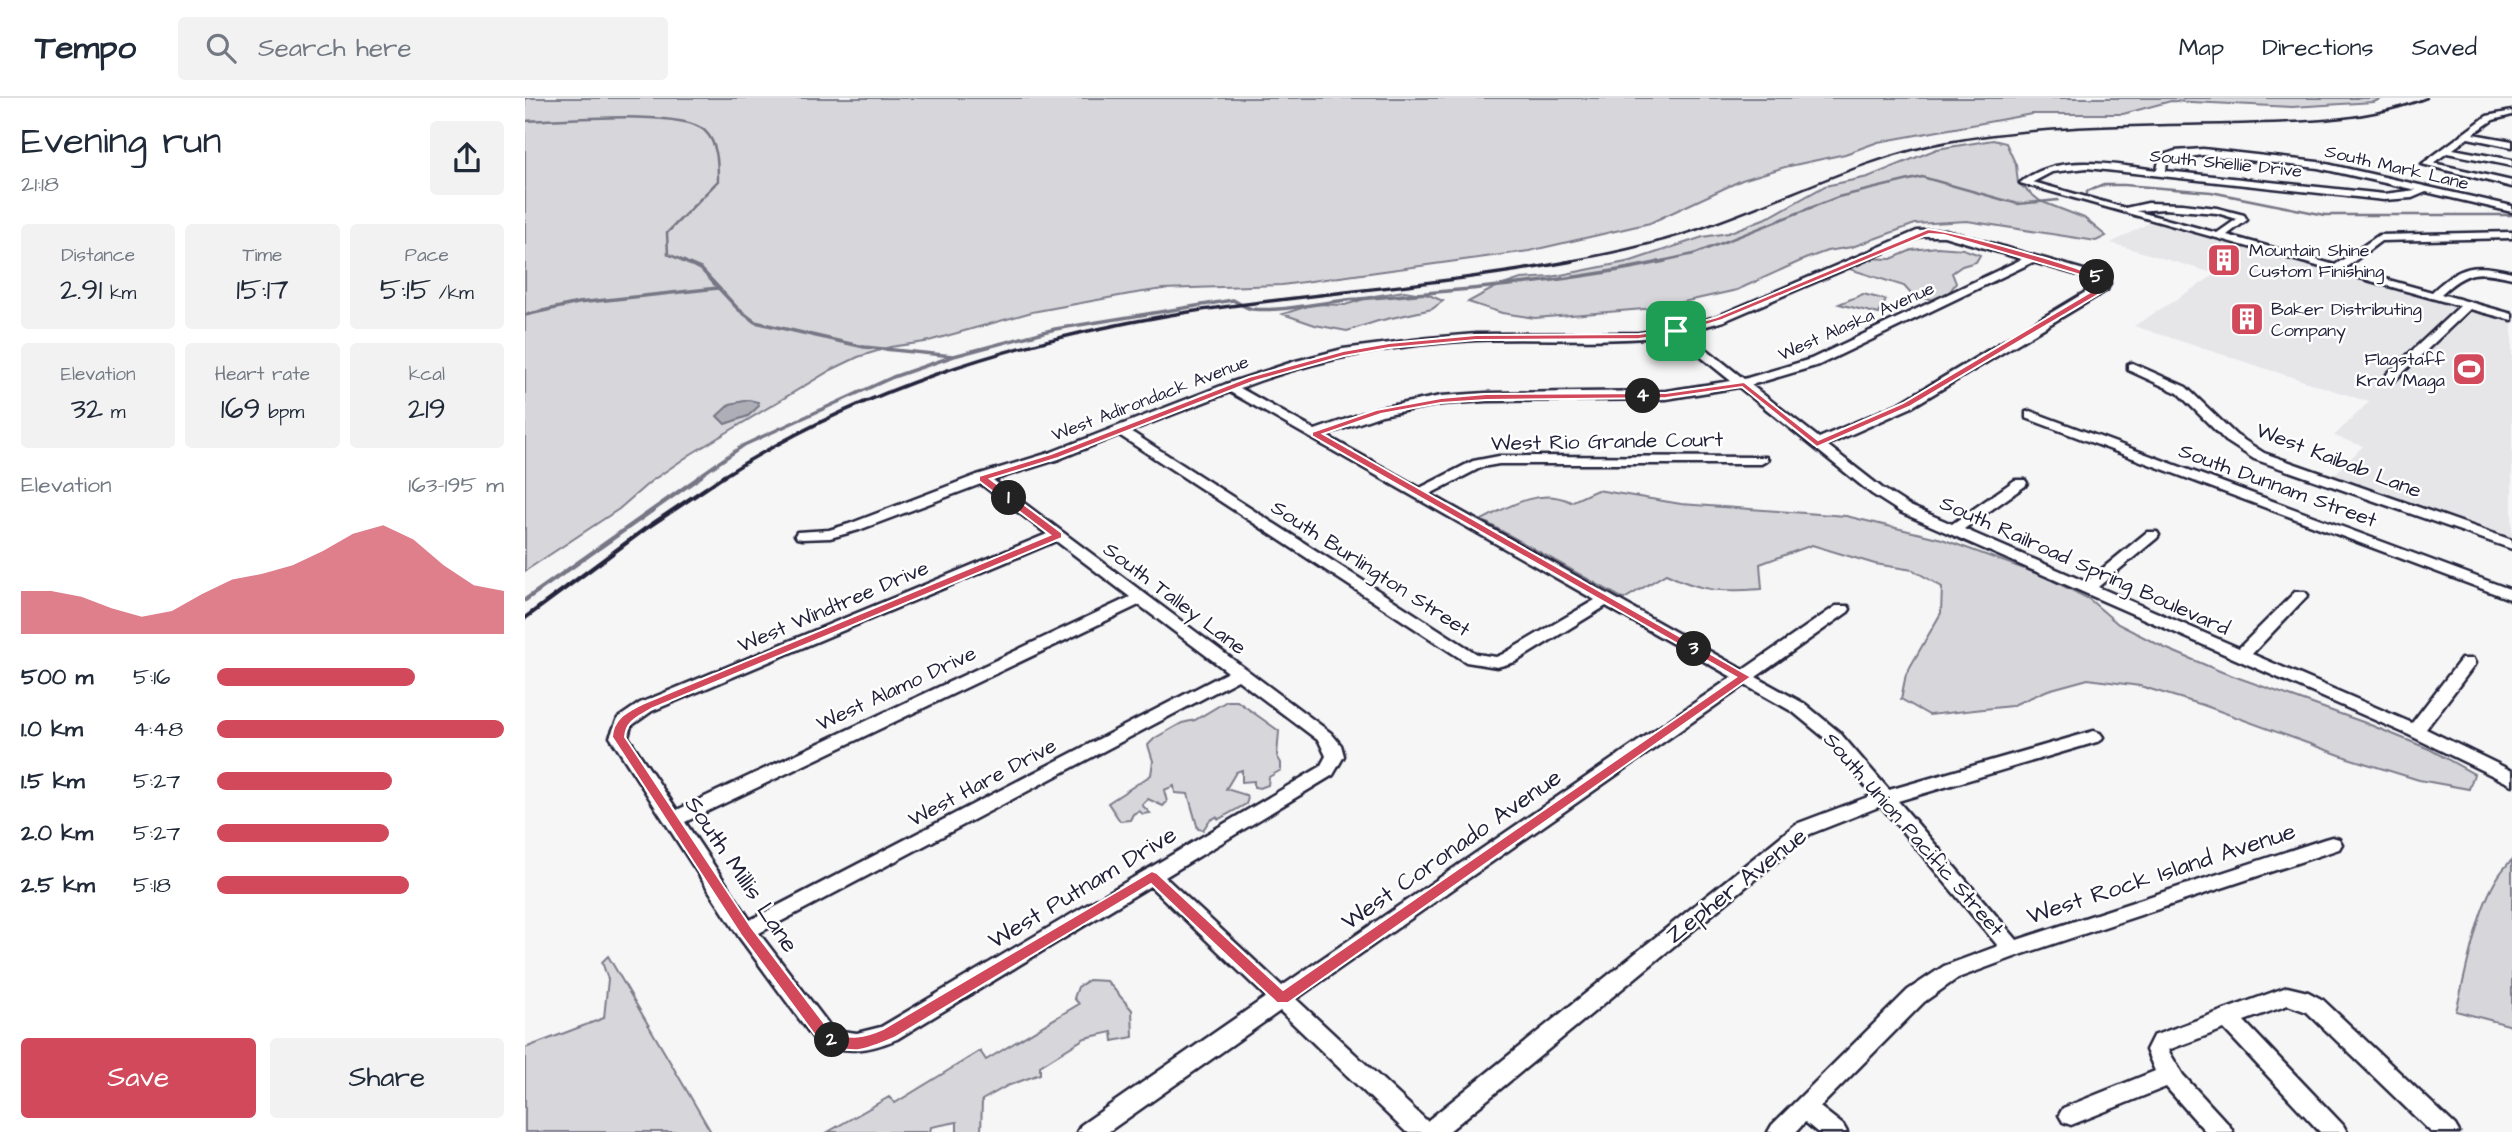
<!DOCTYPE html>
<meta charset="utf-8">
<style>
body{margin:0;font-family:"Architects Daughter",sans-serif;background:#f2f2f3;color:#1f2937;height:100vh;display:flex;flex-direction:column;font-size:26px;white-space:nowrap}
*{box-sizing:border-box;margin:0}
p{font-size:23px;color:#747a83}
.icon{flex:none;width:38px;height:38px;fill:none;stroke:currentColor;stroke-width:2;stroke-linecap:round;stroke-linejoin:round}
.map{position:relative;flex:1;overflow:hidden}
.sheet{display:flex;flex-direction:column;background:#fff;width:525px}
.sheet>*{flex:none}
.pin{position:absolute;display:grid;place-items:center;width:60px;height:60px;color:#fff;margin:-30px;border-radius:14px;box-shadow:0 4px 10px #0006}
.km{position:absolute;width:35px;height:35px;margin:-18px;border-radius:50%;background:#222;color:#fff;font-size:19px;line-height:35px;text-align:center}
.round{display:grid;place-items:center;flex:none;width:74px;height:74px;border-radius:7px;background:#f2f2f3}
.headline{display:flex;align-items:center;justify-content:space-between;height:119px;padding:0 21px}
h1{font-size:38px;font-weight:600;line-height:52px}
.metrics{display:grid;grid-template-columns:repeat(3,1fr);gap:10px;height:119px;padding:7px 21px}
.metrics div{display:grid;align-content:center;border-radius:7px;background:#f2f2f3;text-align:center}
.metrics b{font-size:30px;font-weight:600}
.metrics small{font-size:19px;font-weight:400}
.metrics p{font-size:19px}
.chart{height:196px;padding:14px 21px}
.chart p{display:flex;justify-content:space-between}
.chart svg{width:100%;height:126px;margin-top:7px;fill:#d1495b;opacity:.7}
.primary-button{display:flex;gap:14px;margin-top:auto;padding:14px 21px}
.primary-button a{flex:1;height:80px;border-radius:7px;background:#d1495b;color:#fff;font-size:28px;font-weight:600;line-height:80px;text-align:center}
.primary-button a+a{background:#f2f2f3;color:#1f2937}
ul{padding:0 21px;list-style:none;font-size:23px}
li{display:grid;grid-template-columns:112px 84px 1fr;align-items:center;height:52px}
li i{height:18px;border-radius:9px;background:#d1495b}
header{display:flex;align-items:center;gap:42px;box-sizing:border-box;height:98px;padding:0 35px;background:#fff;border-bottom:2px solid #e0e1e3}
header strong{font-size:33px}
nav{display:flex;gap:38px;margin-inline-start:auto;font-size:24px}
.search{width:490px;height:63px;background:#f2f2f3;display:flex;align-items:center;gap:18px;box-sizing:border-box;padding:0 24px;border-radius:7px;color:#747a83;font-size:26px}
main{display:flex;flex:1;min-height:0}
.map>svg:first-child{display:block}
.built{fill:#e6e6e9}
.green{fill:#d7d7db;stroke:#7c7c8b;stroke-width:2}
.water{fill:#aeaeb7;stroke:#767685;stroke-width:2}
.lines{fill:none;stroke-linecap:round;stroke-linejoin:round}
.stream-far2{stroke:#767685;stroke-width:2.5}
.stream-far1{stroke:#767685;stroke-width:3.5}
.stream{stroke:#767685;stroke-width:4.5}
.minor-casing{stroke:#22223b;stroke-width:5}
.minor{fill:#fff;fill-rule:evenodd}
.rail-far2{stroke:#22223b;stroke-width:2.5}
.rail-far1{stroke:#22223b;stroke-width:3.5}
.rail{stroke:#22223b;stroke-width:4.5}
.route{fill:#d1495b;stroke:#fff;stroke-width:2;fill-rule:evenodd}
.labels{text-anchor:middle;stroke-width:5;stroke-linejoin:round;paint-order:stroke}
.far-street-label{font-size:18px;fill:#22223b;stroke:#fff}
.far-poi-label{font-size:18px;fill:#22223b;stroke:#fff;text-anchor:start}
.street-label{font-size:21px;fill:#22223b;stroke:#fff}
.near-street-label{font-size:24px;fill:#22223b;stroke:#fff}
</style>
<header>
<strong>Tempo</strong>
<div class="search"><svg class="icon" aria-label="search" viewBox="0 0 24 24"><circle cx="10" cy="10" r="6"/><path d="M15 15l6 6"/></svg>Search here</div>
<nav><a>Map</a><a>Directions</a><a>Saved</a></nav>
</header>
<main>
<section class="sheet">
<div class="headline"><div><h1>Evening run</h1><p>21:18</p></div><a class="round"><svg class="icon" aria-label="share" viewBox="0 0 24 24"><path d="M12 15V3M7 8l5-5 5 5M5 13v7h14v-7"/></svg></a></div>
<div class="metrics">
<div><p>Distance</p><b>2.91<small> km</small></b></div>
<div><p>Time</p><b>15:17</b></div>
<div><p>Pace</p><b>5:15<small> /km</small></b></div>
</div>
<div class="metrics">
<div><p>Elevation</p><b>32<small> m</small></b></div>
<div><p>Heart rate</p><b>169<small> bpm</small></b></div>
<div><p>kcal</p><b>219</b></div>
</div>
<div class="chart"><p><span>Elevation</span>163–195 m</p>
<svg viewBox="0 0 160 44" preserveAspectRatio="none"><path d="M0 44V29L10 29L20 31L30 35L40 38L50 36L60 30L70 25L80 23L90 20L100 15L110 9L120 6L130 11L140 20L150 27L160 29V44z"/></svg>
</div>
<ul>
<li><b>500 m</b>5:16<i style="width:69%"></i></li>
<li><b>1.0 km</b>4:48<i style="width:100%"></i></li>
<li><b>1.5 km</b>5:27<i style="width:61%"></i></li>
<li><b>2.0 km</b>5:27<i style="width:60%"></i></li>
<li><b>2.5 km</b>5:18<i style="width:67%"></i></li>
</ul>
<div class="primary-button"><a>Save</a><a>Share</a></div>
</section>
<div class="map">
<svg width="1987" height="1034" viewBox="0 0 1987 1034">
<rect width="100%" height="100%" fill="#f6f6f7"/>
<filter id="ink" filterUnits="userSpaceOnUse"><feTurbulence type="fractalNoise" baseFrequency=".0143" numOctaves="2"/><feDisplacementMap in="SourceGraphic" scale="14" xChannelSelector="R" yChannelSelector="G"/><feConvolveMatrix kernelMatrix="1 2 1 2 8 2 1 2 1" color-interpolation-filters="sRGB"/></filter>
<g filter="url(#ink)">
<path class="built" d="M 1626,124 L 1987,223 L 1987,441 L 1809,377 L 1838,348 L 1809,338 L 1844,304 L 1609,228 L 1691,176 L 1586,145 Z"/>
<path class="green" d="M 0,0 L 1857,0 L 1849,4 L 1767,9 L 1646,3 L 1598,16 L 1507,16 L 1353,44 L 1320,56 L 1260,69 L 1217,82 L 1125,125 L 1004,153 L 757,187 L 638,191 L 605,196 L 507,214 L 400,244 L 365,249 L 333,259 L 306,272 L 166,356 L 125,384 L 94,411 L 0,473 Z
M 1468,42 L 1481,45 L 1491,67 L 1493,85 L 1515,103 L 1559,120 L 1581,138 L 1571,143 L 1442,123 L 1390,126 L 1327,149 L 1302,153 L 1280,161 L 1212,192 L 1131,210 L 1010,220 L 977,215 L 943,204 L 969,190 L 996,181 L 1026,179 L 1106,163 L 1178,139 L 1203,135 L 1246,118 L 1300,88 L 1343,79 L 1412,51 Z
M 1412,149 L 1438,151 L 1455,157 L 1451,164 L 1437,168 L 1427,175 L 1431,185 L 1423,196 L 1410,202 L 1388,198 L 1379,188 L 1315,168 L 1337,160 L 1366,161 L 1387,152 Z
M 879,193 L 904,197 L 918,203 L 907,211 L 853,223 L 822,233 L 790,227 L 758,216 L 789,206 L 820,207 L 849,198 Z
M 1338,196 L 1361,202 L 1354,216 L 1314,206 Z
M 1072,392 L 1156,406 L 1321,418 L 1417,441 L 1521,479 L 1564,501 L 1593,526 L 1640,550 L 1697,574 L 1838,624 L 1904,651 L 1949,676 L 1944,691 L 1894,682 L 1823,660 L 1678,607 L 1615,588 L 1563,581 L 1523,592 L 1486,608 L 1404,617 L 1376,601 L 1381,576 L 1416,515 L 1417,489 L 1388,472 L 1350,466 L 1287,447 L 1235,466 L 1237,491 C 1196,494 1178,494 1141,476 L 1099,501 L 957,422 C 984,408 1015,389 1046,404 Z
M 702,603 L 712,603 L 754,633 L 752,658 L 756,665 L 756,672 L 744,679 L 743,687 L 735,690 L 729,689 L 729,683 L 717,684 L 717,672 L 711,674 L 701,691 L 721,697 L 723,700 L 721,706 L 694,721 L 691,719 L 684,723 L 678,732 L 673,731 L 663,696 L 650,695 L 649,688 L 639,692 L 642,704 L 638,708 L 623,701 L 617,707 L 625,715 L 618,716 L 614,713 L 608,716 L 605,722 L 595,723 L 583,705 L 626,677 L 628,663 L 623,647 L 630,640 L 657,625 L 670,622 Z
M 1987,762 L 1987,928 L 1931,913 C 1943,870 1953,792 1987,762 Z
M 83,858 L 186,1034 L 0,1034 L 0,950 L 79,920 L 83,881 L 77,864 Z
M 564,882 L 582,883 L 607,912 L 608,939 L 588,943 L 587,934 L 560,940 L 515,968 L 515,976 L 482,988 L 457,1002 L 456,1034 L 432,1034 L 432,1024 L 406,1029 L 405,1034 L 303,1034 L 364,999 L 370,1005 L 455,953 L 461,962 L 554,906 L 549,900 L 553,889 Z"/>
<path class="water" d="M 224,302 L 233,304 L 234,308 L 223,318 L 200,326 L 192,318 L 205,306 Z"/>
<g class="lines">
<path class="stream-far2" d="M 0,23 C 35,22 155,11 179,32 C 193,45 193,65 193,83 L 142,135 L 143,156 L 161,164
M 1562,96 L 1562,93 L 1579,87 L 1599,87 L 1686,94 L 1800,117 L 1987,117
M 1132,164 L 1169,156 L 1313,99 L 1397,79 L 1493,106 L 1533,102"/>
<path class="stream-far1" d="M 157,163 L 176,171 L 213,211 L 230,224 L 339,249 L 428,258
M 0,217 L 53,205 L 193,190
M 173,379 L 219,347 L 368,279 L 429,258 L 530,231 L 708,202 C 714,205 720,210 727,211 C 763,214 798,203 833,201 C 936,192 1039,185 1140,163"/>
<path class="stream" d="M 0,502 L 176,378"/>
<g class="minor-casing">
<path id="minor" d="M 1987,13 L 1987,17 L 1968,22 L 1948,36 L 1987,43 L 1987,49 L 1943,40 L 1928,51 L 1987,62 L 1987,68 L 1922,55 L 1908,65 L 1987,83 L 1987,89 L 1897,66 L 1962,18 Z
M 1678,51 L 1793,64 L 1987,108 L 1987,114 L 1901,94 L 1887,100 L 1859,102 L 1562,70 L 1527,74 L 1508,84 L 1600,110 L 1623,105 L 1657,106 L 1692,110 L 1719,117 L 1722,122 L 1702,137 L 1810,167 L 1854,137 L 1987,134 L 1987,140 L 1856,143 L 1820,170 L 1907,194 C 1935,167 1950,165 1987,174 L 1987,180 C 1953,172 1942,172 1916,196 L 1987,216 L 1987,222 L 1945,211 L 1870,282 L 1862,282 L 1862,276 L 1935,208 L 1495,85 C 1533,54 1587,67 1632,72 L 1635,58 L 1650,53 ZM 1678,57 L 1793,70 L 1891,92 L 1859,96 L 1641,73 L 1642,62 ZM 1639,111 L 1692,115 L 1712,121 L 1692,135 L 1611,113 Z
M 1420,132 L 1576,177 L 1585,185 L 1582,192 L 1385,310 L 1302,347 L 1357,390 L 1385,408 L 1427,426 L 1490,382 L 1500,382 L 1502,385 L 1500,388 L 1439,431 L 1561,484 L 1622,434 L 1632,434 L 1634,437 L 1632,440 L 1573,489 L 1714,550 L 1770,494 L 1780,494 L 1783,497 L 1780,500 L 1727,556 L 1887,625 L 1936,561 L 1948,561 L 1950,565 L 1948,569 L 1901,631 L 1987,673 L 1987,687 L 1884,637 L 1375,414 L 1347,396 L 1214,289 L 1141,301 L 961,303 L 916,306 L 857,317 L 800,337 L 895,390 L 948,363 L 974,358 L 1241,359 L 1243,362 L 1236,366 L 974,366 L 957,369 L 905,396 L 1218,572 L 1311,508 L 1323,508 L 1325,511 L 1323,514 L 1231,579 L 1280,606 L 1314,634 L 1364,692 L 1569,633 L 1575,635 L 1578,639 L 1575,643 L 1373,703 L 1492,842 L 1800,741 L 1807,739 L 1814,741 L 1817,746 L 1814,751 L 1495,857 L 1433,880 L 1399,904 L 1295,1009 L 1318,1027 L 1322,1034 L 1292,1034 L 1280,1024 L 1271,1034 L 1243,1034 L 1247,1027 L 1383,892 L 1419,868 L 1473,848 L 1356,708 L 1285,736 L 923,1034 L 881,1034 L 755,913 L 583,1034 L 552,1034 L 556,1027 L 741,899 L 625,788 L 372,941 C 343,953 322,956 292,945 L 214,839 L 85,639 L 93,620 L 115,605 L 522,436 L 456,386 L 334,432 L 305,440 L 277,441 L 272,440 L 270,437 L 272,434 L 304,432 L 324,426 L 452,377 L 524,355 L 701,286 L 771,263 L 818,251 L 904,240 L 951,236 L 1114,235 L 1150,230 L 1191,219 L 1392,133 ZM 1397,138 L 1419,138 L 1497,161 L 1286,261 L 1219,281 L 1160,234 L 1199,223 ZM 1508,164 L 1568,181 L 1574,186 L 1377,304 L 1294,340 L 1226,287 L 1294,267 ZM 1149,237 L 1206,283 L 1141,293 L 961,295 L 916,298 L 850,311 L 790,332 L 715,290 C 790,261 871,246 951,242 C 1017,239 1083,246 1149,237 ZM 705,294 L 1070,502 L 978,556 L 971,559 L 952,556 L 605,333 ZM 594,337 L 941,564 L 972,569 L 990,564 L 1081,508 L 1207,579 L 757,888 L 640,779 L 808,677 L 819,658 L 816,647 L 806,635 L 468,382 L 534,361 ZM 531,443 L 605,499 L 152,712 L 103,639 L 106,628 L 127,613 ZM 614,507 L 703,574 L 225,822 L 160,724 ZM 713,582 L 794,643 L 801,658 L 795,669 L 356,929 L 332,935 L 308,932 L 234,835 ZM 1220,587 L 1268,614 L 1302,642 L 1348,697 L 1271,726 L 902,1023 L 771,901 Z
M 1607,265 L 1661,289 L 1711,337 L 1739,355 L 1987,442 L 1987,451 L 1729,361 L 1701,343 L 1653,295 L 1603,272 L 1603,266 Z
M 1505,313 L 1987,492 L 1987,502 L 1501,320 L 1501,314 Z
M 1762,889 L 1783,894 L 1798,902 L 1930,1027 L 1934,1034 L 1906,1034 L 1782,914 L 1763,907 L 1719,923 L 1818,1027 L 1822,1034 L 1795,1034 L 1699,931 L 1643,952 L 1658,977 L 1704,1027 L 1708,1034 L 1681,1034 L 1641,989 L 1546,1027 L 1538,1024 L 1534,1017 L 1538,1010 L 1630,973 L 1621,952 L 1628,938 Z"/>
</g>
<use href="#minor" class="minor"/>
<path class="rail-far2" d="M 1039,164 C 1090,155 1140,144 1188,126 C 1267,98 1340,59 1423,44 C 1516,27 1610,28 1703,26 C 1771,24 1838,25 1902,0"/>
<path class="rail-far1" d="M 197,379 C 334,292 486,244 645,217 C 779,195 915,188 1048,163"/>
<path class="rail" d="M 0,520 L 120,431 L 199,378"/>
</g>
</g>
<path class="route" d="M 1403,131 C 1430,134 1567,170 1584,185 L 1581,192 L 1384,309 L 1292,349 L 1217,289 L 1141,300 L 961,302 L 916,305 L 856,316 L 798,336 L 1226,579 L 763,905 L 752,905 L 626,786 L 369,940 C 337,954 328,957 295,944 L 216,837 L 87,639 C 88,620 102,614 117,606 L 525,437 L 454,383 L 454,378 L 526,356 L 724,279 L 818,253 L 864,245 L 951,237 L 1114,236 L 1151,231 L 1192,219 ZM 1404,136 L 1419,137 L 1569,181 L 1576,185 L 1574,189 L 1378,305 L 1293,342 L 1219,284 L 1141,295 L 961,296 L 916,300 L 851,312 L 787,334 L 787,338 L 1211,579 L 758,892 L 632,775 L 627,773 L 358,931 C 340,939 325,942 306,934 L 226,829 L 100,639 C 101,623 113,619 126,611 L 537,440 L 537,435 L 465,381 L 533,360 L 730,283 L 819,258 L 864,250 L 951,242 L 1114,241 L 1154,235 L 1197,222 Z"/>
<defs>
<g id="building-square" transform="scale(1.75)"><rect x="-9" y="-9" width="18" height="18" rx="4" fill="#d1495b" stroke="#fff"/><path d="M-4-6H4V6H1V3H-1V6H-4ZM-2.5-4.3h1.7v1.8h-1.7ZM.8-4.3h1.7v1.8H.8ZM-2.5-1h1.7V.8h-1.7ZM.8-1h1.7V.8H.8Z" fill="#fff"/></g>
<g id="stadium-square" transform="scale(1.75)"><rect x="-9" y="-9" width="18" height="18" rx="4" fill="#d1495b" stroke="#fff"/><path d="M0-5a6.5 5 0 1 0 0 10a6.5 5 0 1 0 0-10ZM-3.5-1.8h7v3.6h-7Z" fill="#fff"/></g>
</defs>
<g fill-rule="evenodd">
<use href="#building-square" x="1699" y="162"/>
<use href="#building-square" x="1722" y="221"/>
<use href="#stadium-square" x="1944" y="271"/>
</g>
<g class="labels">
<g class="far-street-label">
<text transform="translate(1701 65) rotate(6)" y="6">South Shellie Drive</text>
<text transform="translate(1872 69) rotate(13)" y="6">South Mark Lane</text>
<text transform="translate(1331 223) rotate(-24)" y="6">West Alaska Avenue</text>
<text transform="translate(625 300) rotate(-21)" y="6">West Adirondack Avenue</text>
</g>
<g class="far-poi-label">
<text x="1724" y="158">Mountain Shine<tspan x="1724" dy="21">Custom Finishing</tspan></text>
<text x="1746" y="217">Baker Distributing<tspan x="1746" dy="21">Company</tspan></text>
<text x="1920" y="267" text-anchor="end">Flagstaff<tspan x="1920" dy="21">Krav Maga</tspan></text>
</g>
<g class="street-label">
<text transform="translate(1082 343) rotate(-1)" y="7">West Rio Grande Court</text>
<text transform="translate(1814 362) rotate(21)" y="7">West Kaibab Lane</text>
<text transform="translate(1753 387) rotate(20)" y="7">South Dunnam Street</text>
<text transform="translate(1560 467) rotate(24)" y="7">South Railroad Spring Boulevard</text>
<text transform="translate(846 470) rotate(33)" y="7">South Burlington Street</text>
<text transform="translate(650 500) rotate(37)" y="7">South Talley Lane</text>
<text transform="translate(308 508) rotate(-23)" y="7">West Windtree Drive</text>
<text transform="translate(371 590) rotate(-25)" y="7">West Alamo Drive</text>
<text transform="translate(457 684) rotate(-28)" y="7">West Hare Drive</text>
<text transform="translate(1389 736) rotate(49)" y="7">South Union Pacific Street</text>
</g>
<g class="near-street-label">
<text transform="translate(926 751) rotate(-35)" y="8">West Coronado Avenue</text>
<text transform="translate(1636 775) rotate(-18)" y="8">West Rock Island Avenue</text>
<text transform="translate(217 776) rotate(56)" y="8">South Millis Lane</text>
<text transform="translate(1211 787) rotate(-38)" y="8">Zepher Avenue</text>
<text transform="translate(557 789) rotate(-31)" y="8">West Putnam Drive</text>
</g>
</g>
</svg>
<div class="pin" style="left:1151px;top:233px;background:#1e9e55"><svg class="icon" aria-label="arrive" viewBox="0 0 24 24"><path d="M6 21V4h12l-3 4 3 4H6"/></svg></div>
<b class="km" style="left:484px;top:400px">1</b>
<b class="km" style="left:307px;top:942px">2</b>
<b class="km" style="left:1169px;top:551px">3</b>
<b class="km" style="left:1118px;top:298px">4</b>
<b class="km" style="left:1572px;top:179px">5</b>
</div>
</main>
